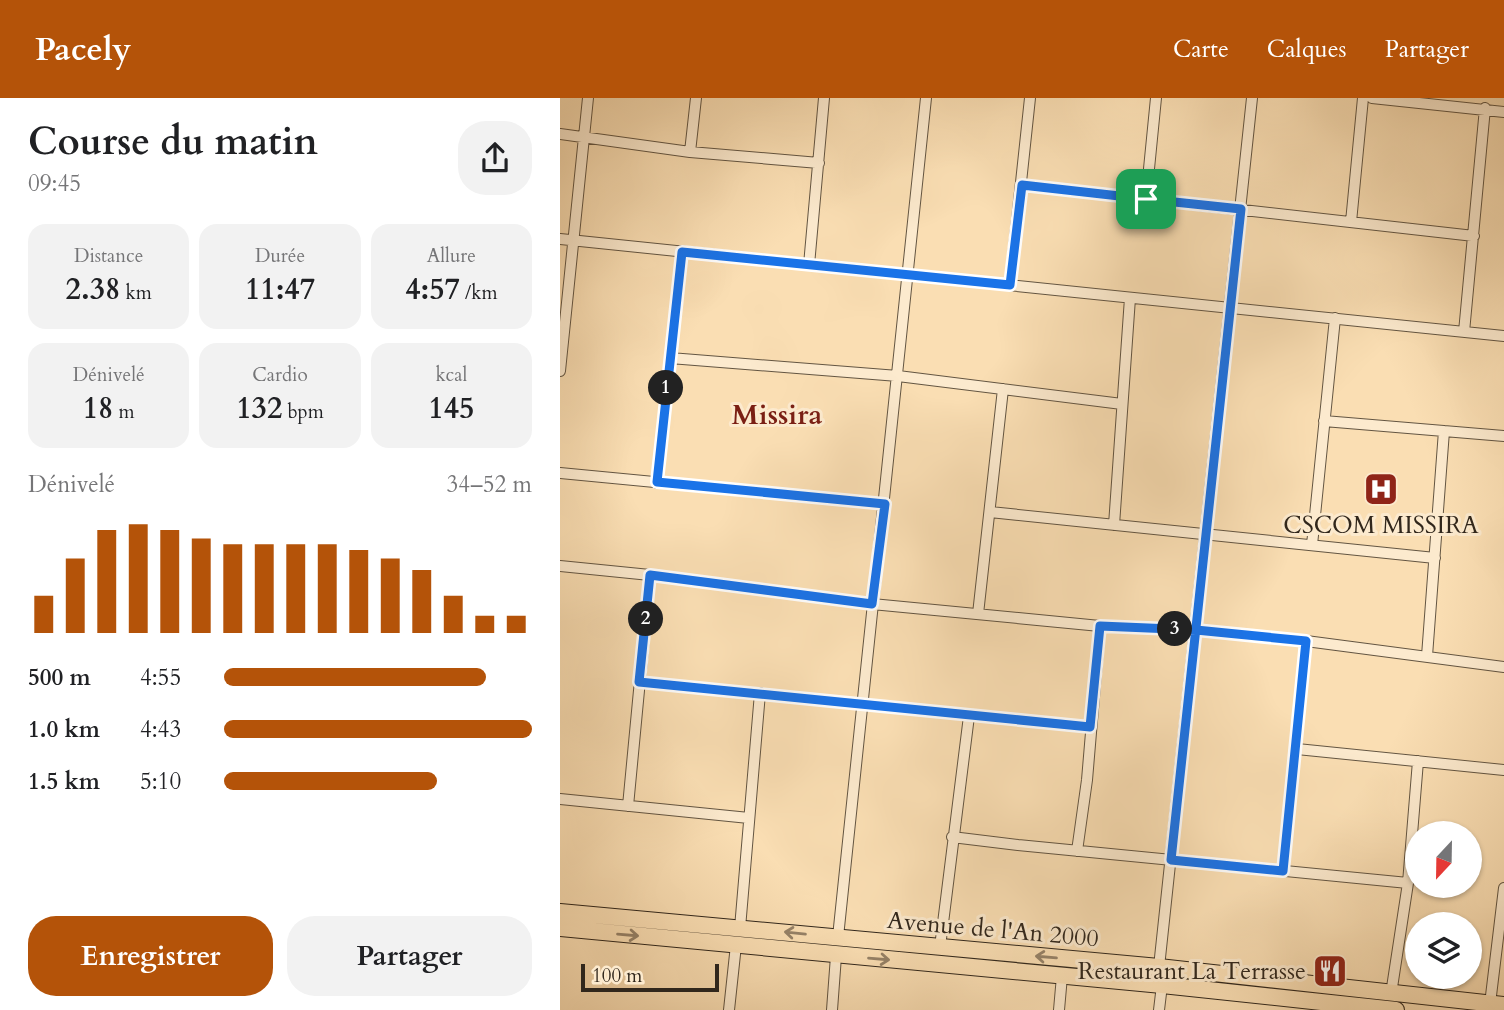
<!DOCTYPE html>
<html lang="fr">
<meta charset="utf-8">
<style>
body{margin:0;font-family:Cardo,serif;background:#f2f2f2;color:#202124;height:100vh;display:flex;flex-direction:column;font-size:26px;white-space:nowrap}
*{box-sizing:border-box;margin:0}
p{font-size:23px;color:#757577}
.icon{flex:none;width:38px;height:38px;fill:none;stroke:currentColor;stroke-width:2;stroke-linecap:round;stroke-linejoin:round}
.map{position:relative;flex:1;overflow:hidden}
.sheet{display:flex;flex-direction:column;background:#fff;width:560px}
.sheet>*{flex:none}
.needle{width:46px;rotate:202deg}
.fabs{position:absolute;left:845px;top:723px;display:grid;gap:14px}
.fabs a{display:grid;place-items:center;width:77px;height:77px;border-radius:50%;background:#fff;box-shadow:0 2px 5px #0004;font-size:35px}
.scale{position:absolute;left:21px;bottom:18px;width:138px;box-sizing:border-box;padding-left:7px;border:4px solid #31271c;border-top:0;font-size:19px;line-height:24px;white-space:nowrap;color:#31271c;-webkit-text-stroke:5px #fceace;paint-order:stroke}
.pin{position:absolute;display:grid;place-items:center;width:60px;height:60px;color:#fff;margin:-30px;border-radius:14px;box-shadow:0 4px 10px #0006}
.km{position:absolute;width:35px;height:35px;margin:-18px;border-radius:50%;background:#222;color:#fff;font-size:19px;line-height:35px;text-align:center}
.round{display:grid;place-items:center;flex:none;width:74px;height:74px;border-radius:28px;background:#f2f2f2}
.summary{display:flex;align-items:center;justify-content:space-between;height:119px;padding:0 28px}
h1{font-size:38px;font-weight:700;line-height:52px}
.stats{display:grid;grid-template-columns:repeat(3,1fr);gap:10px;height:119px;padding:7px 28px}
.stats div{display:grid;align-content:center;border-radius:18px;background:#f2f2f2;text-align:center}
.stats b{font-size:30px;font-weight:700}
.stats small{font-size:19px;font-weight:400}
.stats p{font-size:19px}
.chart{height:196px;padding:14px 28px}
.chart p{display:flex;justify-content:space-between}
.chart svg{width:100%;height:126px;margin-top:7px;stroke:#b45309;stroke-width:6}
.cta{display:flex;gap:14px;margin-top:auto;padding:14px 28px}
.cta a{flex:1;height:80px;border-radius:28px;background:#b45309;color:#fff;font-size:28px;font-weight:700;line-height:80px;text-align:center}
.cta a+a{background:#f2f2f2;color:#202124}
ul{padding:0 28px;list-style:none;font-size:23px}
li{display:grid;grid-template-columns:112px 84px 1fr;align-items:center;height:52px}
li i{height:18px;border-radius:9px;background:#b45309}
header{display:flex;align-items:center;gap:42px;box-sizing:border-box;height:98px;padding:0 35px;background:#b45309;color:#fff}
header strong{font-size:33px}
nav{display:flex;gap:38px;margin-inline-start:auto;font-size:24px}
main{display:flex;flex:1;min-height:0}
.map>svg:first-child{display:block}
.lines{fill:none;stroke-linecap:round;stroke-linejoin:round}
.street-casing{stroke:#635542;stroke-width:12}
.primary-casing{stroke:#31271c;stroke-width:18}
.street{stroke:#fceace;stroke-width:10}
.primary{stroke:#fadeb3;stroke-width:16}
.oneway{stroke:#968268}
.route-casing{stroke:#fff;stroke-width:14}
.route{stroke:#1a73e8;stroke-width:9}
.labels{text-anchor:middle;stroke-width:6;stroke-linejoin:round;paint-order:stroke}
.poi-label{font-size:24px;fill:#31271c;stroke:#fceace}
.street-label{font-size:24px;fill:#31271c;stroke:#fceace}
.quarter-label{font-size:28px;font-weight:bold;fill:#7a1f14;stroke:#fceace}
</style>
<header>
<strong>Pacely</strong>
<nav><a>Carte</a><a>Calques</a><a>Partager</a></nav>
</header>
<main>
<section class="sheet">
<div class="summary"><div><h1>Course du matin</h1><p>09:45</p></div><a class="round"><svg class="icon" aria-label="share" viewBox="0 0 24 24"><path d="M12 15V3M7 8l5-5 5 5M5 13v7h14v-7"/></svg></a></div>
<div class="stats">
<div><p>Distance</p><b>2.38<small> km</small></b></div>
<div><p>Durée</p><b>11:47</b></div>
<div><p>Allure</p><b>4:57<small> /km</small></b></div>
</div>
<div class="stats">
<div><p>Dénivelé</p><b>18<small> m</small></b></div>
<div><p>Cardio</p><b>132<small> bpm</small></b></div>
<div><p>kcal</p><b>145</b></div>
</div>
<div class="chart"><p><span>Dénivelé</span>34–52 m</p>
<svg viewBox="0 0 160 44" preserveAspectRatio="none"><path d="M5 44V31M15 44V18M25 44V8M35 44V6M45 44V8M55 44V11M65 44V13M75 44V13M85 44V13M95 44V13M105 44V15M115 44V18M125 44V22M135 44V31M145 44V38M155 44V38"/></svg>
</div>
<ul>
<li><b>500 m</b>4:55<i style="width:85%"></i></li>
<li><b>1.0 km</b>4:43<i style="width:100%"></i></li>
<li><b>1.5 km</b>5:10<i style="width:69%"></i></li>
</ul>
<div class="cta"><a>Enregistrer</a><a>Partager</a></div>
</section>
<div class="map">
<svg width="944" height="912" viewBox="0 0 944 912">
<rect width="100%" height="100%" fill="#fadeb3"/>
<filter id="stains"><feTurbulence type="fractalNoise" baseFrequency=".00286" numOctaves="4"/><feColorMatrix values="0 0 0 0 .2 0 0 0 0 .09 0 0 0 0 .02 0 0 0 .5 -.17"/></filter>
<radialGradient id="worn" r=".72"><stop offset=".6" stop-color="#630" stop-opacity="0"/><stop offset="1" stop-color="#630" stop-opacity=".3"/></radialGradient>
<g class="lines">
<g class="street-casing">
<path id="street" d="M 812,0 L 944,14
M 0,36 L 130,54 L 259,65
M 130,54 L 136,0
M 462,87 L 914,138
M 586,101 L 596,0
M 791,124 L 803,0
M 0,141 L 944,238
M 249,167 L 264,0
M 450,187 L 470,0
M 904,234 L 925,10
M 110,260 L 338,278 L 562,306
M 0,273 L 28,0
M 764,323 L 944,338
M 0,375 L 325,406
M 97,385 L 122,154
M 430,414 L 875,460
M 554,427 L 570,200
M 752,447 L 775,220
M 0,468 L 90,477 L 312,506 L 540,528 L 636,532 L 746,543 L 944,569
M 418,516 L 443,291
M 867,558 L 884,333
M 79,584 L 530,629
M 737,651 L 944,672
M 0,701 L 189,720
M 68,708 L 90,477
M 392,739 L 458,747 L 848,785
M 517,753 L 527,682 L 540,528
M 723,773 L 746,543
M 180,830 L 200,595
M 278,839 L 366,0
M 380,849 L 409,618
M 831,896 L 848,785 L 858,663
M 930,906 L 944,790
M 169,912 L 176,847
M 272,912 L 276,858
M 499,912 L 502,878
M 599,912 L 602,887 L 599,869 L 692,0"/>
</g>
<g class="primary-casing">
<path id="primary" d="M 0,814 L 599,869 L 944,907
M 0,830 L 602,887 L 836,912"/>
</g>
<use href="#street" class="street"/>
<use href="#primary" class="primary"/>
</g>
<defs><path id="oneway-shaft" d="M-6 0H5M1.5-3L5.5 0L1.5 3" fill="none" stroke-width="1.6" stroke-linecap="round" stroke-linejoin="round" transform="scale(1.75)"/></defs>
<g class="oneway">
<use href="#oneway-shaft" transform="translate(235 835) rotate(-174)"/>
<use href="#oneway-shaft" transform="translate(68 837) rotate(5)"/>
<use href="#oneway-shaft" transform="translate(486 859) rotate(-175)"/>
<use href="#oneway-shaft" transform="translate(319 861) rotate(5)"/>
</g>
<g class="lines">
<g class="route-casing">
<path id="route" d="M 586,101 L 462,87 L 450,187 L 122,154 L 97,384 L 325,406 L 312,506 L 90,477 L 79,584 L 530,629 L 540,528 L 636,532 L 746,543 L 723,773 L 611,762 C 634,545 658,328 681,111 L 586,101"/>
</g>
<use href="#route" class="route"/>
</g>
<defs>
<g id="hospital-square" transform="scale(1.75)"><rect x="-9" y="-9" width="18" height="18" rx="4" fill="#8f2418" stroke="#fceace"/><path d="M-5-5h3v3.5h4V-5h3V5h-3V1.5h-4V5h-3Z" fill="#fff"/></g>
<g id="restaurant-square" transform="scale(1.75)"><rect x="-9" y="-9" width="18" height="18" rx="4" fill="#8f2418" stroke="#fceace"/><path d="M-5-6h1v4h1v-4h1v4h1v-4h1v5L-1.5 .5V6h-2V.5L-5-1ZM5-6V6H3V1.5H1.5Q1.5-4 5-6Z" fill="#fff"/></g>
</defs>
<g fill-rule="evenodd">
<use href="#hospital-square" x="821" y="391"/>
<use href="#restaurant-square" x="770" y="873"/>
</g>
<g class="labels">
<g class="poi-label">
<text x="821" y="435">CSCOM MISSIRA</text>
<text x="746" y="881" text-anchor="end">Restaurant La Terrasse</text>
</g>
<g class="street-label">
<text transform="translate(433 831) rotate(5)" y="8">Avenue de l'An 2000</text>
</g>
<g class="quarter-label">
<text x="217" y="326">Missira</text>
</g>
</g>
<rect width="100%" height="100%" filter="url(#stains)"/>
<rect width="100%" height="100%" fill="url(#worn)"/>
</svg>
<div class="fabs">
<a><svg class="needle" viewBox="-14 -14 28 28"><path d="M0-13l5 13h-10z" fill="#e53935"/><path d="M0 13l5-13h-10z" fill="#757577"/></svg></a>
<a><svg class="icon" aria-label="layers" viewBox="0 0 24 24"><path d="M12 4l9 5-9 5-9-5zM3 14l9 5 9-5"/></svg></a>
</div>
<div class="scale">100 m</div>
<div class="pin" style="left:586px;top:101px;background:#1e9e55"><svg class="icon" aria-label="arrive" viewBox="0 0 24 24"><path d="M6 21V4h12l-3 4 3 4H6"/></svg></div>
<b class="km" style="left:106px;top:290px">1</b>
<b class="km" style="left:86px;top:521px">2</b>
<b class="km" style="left:615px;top:531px">3</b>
</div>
</main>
